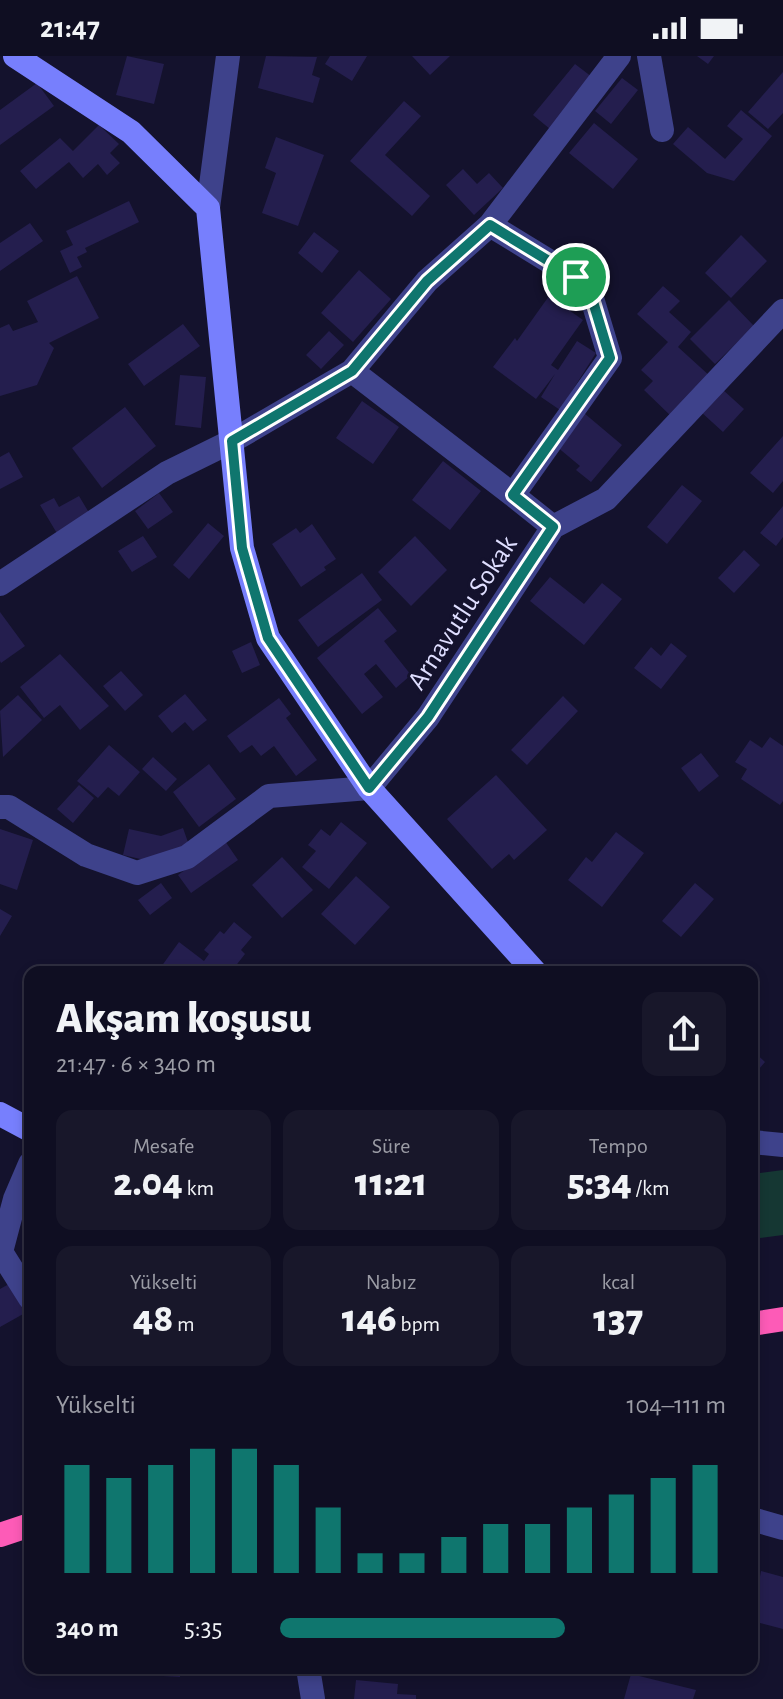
<!DOCTYPE html>
<html lang="tr">
<meta charset="utf-8">
<style>
body{margin:0;font-family:"Alegreya Sans",sans-serif;background:#18172a;color:#f1f3f6;height:100vh;display:flex;flex-direction:column;font-size:30px;white-space:nowrap}
*{box-sizing:border-box;margin:0}
p{font-size:26px;color:#9b9ca5}
.icon{flex:none;width:44px;height:44px;fill:none;stroke:currentColor;stroke-width:2;stroke-linecap:round;stroke-linejoin:round}
.map{position:relative;flex:1;overflow:hidden}
.sheet{position:absolute;left:24px;top:910px;width:734px;height:708px;display:flex;flex-direction:column;background:#0f0e22;border-radius:16px;box-shadow:0 4px 12px #0003,0 0 0 2px #2f2e40}
.sheet>*{flex:none}
.pin{position:absolute;display:grid;place-items:center;width:68px;height:68px;color:#fff;margin:-34px;border:4px solid #fff;border-radius:50%;box-shadow:0 2px 8px #0007}
.round{display:grid;place-items:center;flex:none;width:84px;height:84px;border-radius:16px;background:#18172a}
.summary{display:flex;align-items:center;justify-content:space-between;height:136px;padding:0 32px}
h1{font-size:44px;font-weight:800;line-height:60px}
.figures{display:grid;grid-template-columns:repeat(3,1fr);gap:12px;height:136px;padding:8px 32px}
.figures div{display:grid;align-content:center;border-radius:16px;background:#18172a;text-align:center}
.figures b{font-size:40px;font-weight:800}
.figures small{font-size:22px;font-weight:400}
.figures p{font-size:22px}
.chart{height:224px;padding:16px 32px}
.chart p{display:flex;justify-content:space-between}
.chart svg{width:100%;height:144px;margin-top:8px;stroke:#0f766e;stroke-width:6}
ul{padding:0 32px;list-style:none;font-size:26px}
li{display:grid;grid-template-columns:128px 96px 1fr;align-items:center;height:60px}
li i{height:20px;border-radius:10px;background:#0f766e}
.status{display:flex;justify-content:space-between;align-items:center;height:56px;padding:0 40px;background:#0f0e22;direction:ltr}
.status svg{height:22px;fill:currentColor}
.map>svg:first-child{display:block}
.green{fill:#153733}
.building{fill:#241e4e}
.lines{fill:none;stroke-linecap:round;stroke-linejoin:round}
.street{stroke:#3e428b;stroke-width:24}
.secondary{stroke:#777ffd;stroke-width:24}
.highway{stroke:#fd5bb7;stroke-width:24}
.route-casing{stroke:#fff;stroke-width:16}
.route{stroke:#0f766e;stroke-width:10}
.labels{text-anchor:middle;stroke-width:6;stroke-linejoin:round;paint-order:stroke}
.street-label{font-size:28px;fill:#dfdeff;stroke:#14122d}
</style>
<div class="status"><b>21:47</b><svg viewBox="0 0 49 12"><path d="M0 12V9h3v3zM5 12V6h3v6zM10 12V3h3v9zM15 12V0h3v12zM26 1h20v11H26zM47 4h2v5h-2z"/></svg></div>
<div class="map">
<svg width="783" height="1643" viewBox="0 0 783 1643">
<rect width="100%" height="100%" fill="#14122d"/>
<path class="green" d="M 783,1114 L 783,1179 L 752,1183 L 752,1118 Z"/>
<path class="building" d="M 127,0 L 164,8 L 154,48 L 116,39 Z
M 266,0 L 317,1 L 312,19 L 320,22 L 313,47 L 258,32 Z
M 330,0 L 367,0 L 352,25 L 325,8 Z
M 412,0 L 450,0 L 430,19 Z
M 697,0 L 714,0 L 708,8 Z
M 575,8 L 592,21 L 550,73 L 533,59 Z
M 783,16 L 783,57 L 768,73 L 748,56 Z
M 622,22 L 638,34 L 611,68 L 595,55 Z
M 37,27 L 54,50 L 0,89 L 0,54 Z
M 404,45 L 421,60 L 385,99 L 430,140 L 412,160 L 350,105 Z
M 741,54 L 772,80 L 734,125 L 707,117 L 673,88 L 688,71 L 725,103 L 743,83 L 727,70 Z
M 594,67 L 638,103 L 613,133 L 569,97 Z
M 99,69 L 119,88 L 110,97 L 120,107 L 107,119 L 98,108 L 83,122 L 69,106 L 36,133 L 20,115 L 60,82 L 73,95 Z
M 276,81 L 324,99 L 298,170 L 262,157 L 276,117 L 265,112 Z
M 463,113 L 477,128 L 489,117 L 503,132 L 474,159 L 446,129 Z
M 129,145 L 139,166 L 85,192 L 87,196 L 77,201 L 82,211 L 70,217 L 60,195 L 73,189 L 66,175 Z
M 30,167 L 43,185 L 0,215 L 0,187 Z
M 314,176 L 339,195 L 322,217 L 298,197 Z
M 741,179 L 767,205 L 731,242 L 705,217 Z
M 359,214 L 391,243 L 353,286 L 321,257 Z
M 77,220 L 99,262 L 49,287 L 54,292 L 37,329 L 0,340 L 0,272 L 9,268 L 13,275 L 38,266 L 27,245 Z
M 663,230 L 680,245 L 669,256 L 691,276 L 678,291 L 711,321 L 673,362 L 644,334 L 653,325 L 641,314 L 668,286 L 637,258 Z
M 549,240 L 583,264 L 551,309 L 558,314 L 577,285 L 596,297 L 560,354 L 541,341 L 555,318 L 536,343 L 493,311 L 515,282 L 517,285 Z
M 729,244 L 754,270 L 715,308 L 690,283 Z
M 183,268 L 200,290 L 144,330 L 128,308 Z
M 329,275 L 344,289 L 321,313 L 306,299 Z
M 180,319 L 206,321 L 201,372 L 175,369 Z
M 722,333 L 744,353 L 723,376 L 701,356 Z
M 362,345 L 399,371 L 373,408 L 336,382 Z
M 125,351 L 156,390 L 102,432 L 72,392 Z
M 584,357 L 622,389 L 591,426 L 576,414 L 580,410 L 556,390 Z
M 783,380 L 783,425 L 773,437 L 750,417 Z
M 9,396 L 23,421 L 0,433 L 0,401 Z
M 443,405 L 481,435 L 450,474 L 412,444 Z
M 682,429 L 702,445 L 667,488 L 647,471 Z
M 159,437 L 173,456 L 148,473 L 135,455 Z
M 79,440 L 91,460 L 58,479 L 40,449 L 54,442 L 59,451 Z
M 783,450 L 783,481 L 776,490 L 760,477 Z
M 208,467 L 224,480 L 189,523 L 173,509 Z
M 312,468 L 336,503 L 324,511 L 326,514 L 301,531 L 272,488 L 296,472 L 300,477 Z
M 143,480 L 157,501 L 132,516 L 118,495 Z
M 415,480 L 447,514 L 411,550 L 378,516 Z
M 744,494 L 760,509 L 734,537 L 718,522 Z
M 362,517 L 382,544 L 318,591 L 298,564 Z
M 550,521 L 584,548 L 602,527 L 622,543 L 584,589 L 530,545 Z
M 378,552 L 397,575 L 384,585 L 411,619 L 396,632 L 376,608 L 364,618 L 383,641 L 362,658 L 317,602 Z
M 0,556 L 25,590 L 1,607 L 0,605 Z
M 251,586 L 260,609 L 242,617 L 232,595 Z
M 671,587 L 687,600 L 661,633 L 634,612 L 651,591 L 661,600 Z
M 60,598 L 109,650 L 80,674 L 60,649 L 44,662 L 20,631 Z
M 121,615 L 143,639 L 125,655 L 103,630 Z
M 185,638 L 207,664 L 193,675 L 185,666 L 172,677 L 158,660 Z
M 18,639 L 42,664 L 3,701 L 0,655 Z
M 563,640 L 578,655 L 527,709 L 511,694 Z
M 279,642 L 291,658 L 286,662 L 317,704 L 296,720 L 274,690 L 261,700 L 252,689 L 240,697 L 227,680 Z
M 770,681 L 783,690 L 783,745 L 780,749 L 741,723 L 747,713 L 735,706 L 750,684 L 762,692 Z
M 109,689 L 140,716 L 119,740 L 108,731 L 98,742 L 77,725 Z
M 701,697 L 719,720 L 699,736 L 681,712 Z
M 153,701 L 177,723 L 166,735 L 142,713 Z
M 209,708 L 236,743 L 199,771 L 173,736 Z
M 496,719 L 547,774 L 514,804 L 509,798 L 492,813 L 447,763 Z
M 79,729 L 94,742 L 73,767 L 57,753 Z
M 341,766 L 367,787 L 329,833 L 302,811 L 316,795 L 308,789 L 321,773 L 330,780 Z
M 183,772 L 190,792 L 149,805 L 123,799 L 129,773 L 161,780 Z
M 0,773 L 33,784 L 17,834 L 0,828 Z
M 616,776 L 644,797 L 602,851 L 568,824 L 586,801 L 592,806 Z
M 225,785 L 238,804 L 191,837 L 178,819 Z
M 282,801 L 313,834 L 282,862 L 252,829 Z
M 356,820 L 390,851 L 355,889 L 321,858 Z
M 161,827 L 172,842 L 150,859 L 138,844 Z
M 695,827 L 714,843 L 681,881 L 662,865 Z
M 0,853 L 12,860 L 0,880 Z
M 234,866 L 252,881 L 241,894 L 245,898 L 234,912 L 230,909 L 225,916 L 168,916 L 161,911 L 179,886 L 204,905 L 209,898 L 204,894 L 220,875 L 224,878 Z
M 752,994 L 765,1006 L 752,1021 Z
M 9,1228 L 25,1257 L 0,1271 L 0,1233 Z
M 761,1515 L 783,1521 L 783,1573 L 752,1565 Z
M 163,1612 L 180,1612 L 180,1621 L 163,1620 Z
M 631,1618 L 696,1634 L 693,1643 L 624,1643 Z
M 356,1624 L 398,1628 L 397,1638 L 416,1639 L 416,1643 L 354,1643 Z"/>
<g class="lines">
<path class="street" d="M 649,0 L 662,74
M 208,152 L 228,0
M 352,315 L 513,439 L 610,302 L 588,229 L 490,169
M 513,439 L 553,471
M 0,528 L 167,417 L 232,385 L 352,315 L 427,225 L 490,169 L 619,0
M 0,751 L 9,751 L 86,799 L 137,817 L 187,801 L 269,740 L 369,732 L 428,661 L 553,471 L 606,443 L 783,255
M 752,1086 L 783,1089
M 30,1108 L 15,1143 L 1,1196 L 30,1242
M 752,1463 L 783,1472
M 308,1612 L 313,1643"/>
<path class="secondary" d="M 15,0 L 131,76 L 208,152 L 242,492 L 268,582 L 369,732 L 535,916
M 0,1058 L 30,1074"/>
<path class="highway" d="M 752,1268 L 783,1263
M 0,1479 L 30,1469"/>
</g>
<g class="lines">
<g class="route-casing">
<path id="route" d="M 490,169 L 588,229 L 610,302 L 513,439 L 553,471 L 428,661 L 369,732 L 268,582 L 242,492 L 232,385 L 352,315 L 427,225 Z"/>
</g>
<use href="#route" class="route"/>
</g>
<g class="labels">
<g class="street-label">
<text transform="translate(461 556) rotate(-57)" y="10">Arnavutlu Sokak</text>
</g>
</g>
</svg>
<div class="pin" style="left:576px;top:221px;background:#1e9e55"><svg class="icon" aria-label="arrive" viewBox="0 0 24 24"><path d="M6 21V4h12l-3 4 3 4H6"/></svg></div>
<section class="sheet">
<div class="summary"><div><h1>Akşam koşusu</h1><p>21:47 · 6 × 340 m</p></div><a class="round"><svg class="icon" aria-label="share" viewBox="0 0 24 24"><path d="M12 15V3M7 8l5-5 5 5M5 13v7h14v-7"/></svg></a></div>
<div class="figures">
<div><p>Mesafe</p><b>2.04<small> km</small></b></div>
<div><p>Süre</p><b>11:21</b></div>
<div><p>Tempo</p><b>5:34<small> /km</small></b></div>
</div>
<div class="figures">
<div><p>Yükselti</p><b>48<small> m</small></b></div>
<div><p>Nabız</p><b>146<small> bpm</small></b></div>
<div><p>kcal</p><b>137</b></div>
</div>
<div class="chart"><p><span>Yükselti</span>104–111 m</p>
<svg viewBox="0 0 160 44" preserveAspectRatio="none"><path d="M5 44V11M15 44V15M25 44V11M35 44V6M45 44V6M55 44V11M65 44V24M75 44V38M85 44V38M95 44V33M105 44V29M115 44V29M125 44V24M135 44V20M145 44V15M155 44V11"/></svg>
</div>
<ul>
<li><b>340 m</b>5:35<i style="width:64%"></i></li>
</ul>
</section>
</div>
